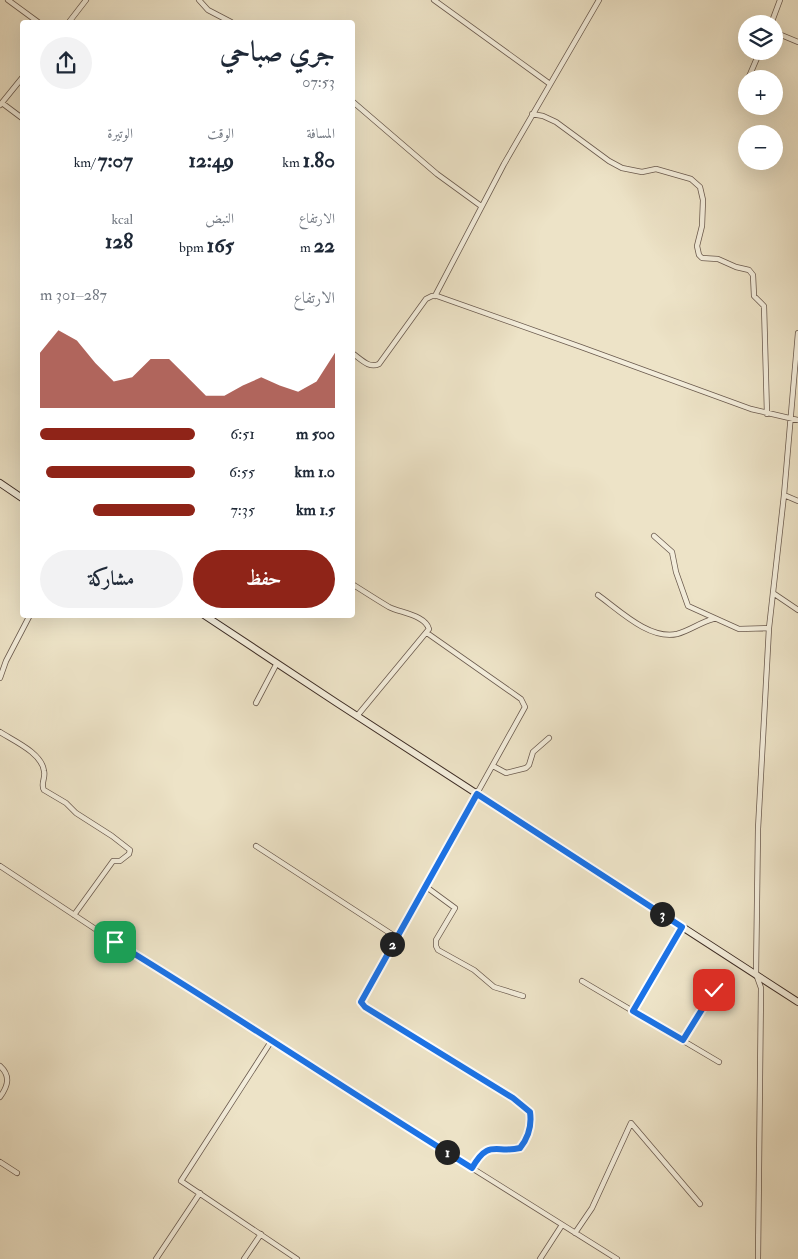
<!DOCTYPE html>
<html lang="ar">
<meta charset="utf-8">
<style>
body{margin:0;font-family:"IM FELL Double Pica",Amiri,serif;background:#f2f2f3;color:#1f2937;direction:rtl;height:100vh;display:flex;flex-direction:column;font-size:19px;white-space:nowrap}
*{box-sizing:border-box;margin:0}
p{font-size:16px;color:#747a83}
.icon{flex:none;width:28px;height:28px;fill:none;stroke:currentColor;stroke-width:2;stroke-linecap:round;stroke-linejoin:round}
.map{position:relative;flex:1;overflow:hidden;direction:ltr}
.details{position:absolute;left:20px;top:20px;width:335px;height:598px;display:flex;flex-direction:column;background:#fff;border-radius:5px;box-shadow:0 5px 20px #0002;direction:rtl}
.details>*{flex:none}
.tools{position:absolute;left:738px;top:15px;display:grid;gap:10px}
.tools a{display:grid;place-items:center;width:45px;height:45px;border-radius:50%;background:#fff;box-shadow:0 5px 20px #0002;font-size:25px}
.pin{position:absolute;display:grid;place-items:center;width:42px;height:42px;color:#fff;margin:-21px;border-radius:10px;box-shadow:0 2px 8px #0006}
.km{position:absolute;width:25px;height:25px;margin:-12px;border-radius:50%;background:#222;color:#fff;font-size:14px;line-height:25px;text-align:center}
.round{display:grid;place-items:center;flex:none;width:52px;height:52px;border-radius:26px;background:#f2f2f3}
.overview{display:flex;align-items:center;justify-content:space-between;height:85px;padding:0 20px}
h1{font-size:28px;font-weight:800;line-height:38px}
.figures{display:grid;grid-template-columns:repeat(3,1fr);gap:8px;height:85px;padding:5px 20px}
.figures div{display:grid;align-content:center}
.figures b{font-size:21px;font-weight:800}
.figures small{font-size:14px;font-weight:400}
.figures p{font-size:14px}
.chart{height:140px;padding:10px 20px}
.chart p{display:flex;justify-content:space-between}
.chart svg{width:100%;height:90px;margin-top:5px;fill:#8f2418;opacity:.7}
.primary-button{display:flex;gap:10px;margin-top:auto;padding:10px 20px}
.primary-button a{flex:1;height:58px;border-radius:30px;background:#8f2418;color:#fff;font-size:20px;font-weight:800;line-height:58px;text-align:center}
.primary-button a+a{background:#f2f2f3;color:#1f2937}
ul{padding:0 20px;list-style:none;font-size:16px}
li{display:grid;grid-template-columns:80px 60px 1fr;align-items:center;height:38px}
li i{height:12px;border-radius:6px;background:#8f2418}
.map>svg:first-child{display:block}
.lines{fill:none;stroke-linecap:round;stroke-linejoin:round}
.street-casing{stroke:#6a5a4e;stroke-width:6}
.secondary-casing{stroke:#3e2d25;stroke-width:8}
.street{stroke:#f3eddb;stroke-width:4.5}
.secondary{stroke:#f3eddb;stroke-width:6}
.route-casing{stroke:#fff;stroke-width:10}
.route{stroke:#1a73e8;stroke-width:6}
</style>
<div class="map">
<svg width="798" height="1259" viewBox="0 0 798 1259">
<rect width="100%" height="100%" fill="#ede3c7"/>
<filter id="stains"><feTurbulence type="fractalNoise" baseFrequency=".004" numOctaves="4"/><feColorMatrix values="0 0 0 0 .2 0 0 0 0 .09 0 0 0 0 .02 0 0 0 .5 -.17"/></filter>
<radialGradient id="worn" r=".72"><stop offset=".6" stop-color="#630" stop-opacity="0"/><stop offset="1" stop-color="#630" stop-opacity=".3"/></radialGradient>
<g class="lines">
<g class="street-casing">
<path id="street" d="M 8,0 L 38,22
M 199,0 L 208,10 L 231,22
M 434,0 L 550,84
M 69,22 L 86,0
M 771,24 L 780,0
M 774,32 L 798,42
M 748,79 L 760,51
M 745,85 L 746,83
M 352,101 L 437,174 L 481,206
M 2,103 L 22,118
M 0,105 L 22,78
M 532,114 L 543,116 L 556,122 L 609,161 L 622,168 L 642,172 L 656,169 L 691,179 L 700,187 L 703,200 L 702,226 L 697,246 L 699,255 L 702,258 L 718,259 L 736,267 L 749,270 L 753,275 L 754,296 L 764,306 L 767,414
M 435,296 L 504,164 L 599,0
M 352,353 C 361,359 369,369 379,364 L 426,299 L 432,296 L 437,296 L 581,347 L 751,409 L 798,420
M 784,495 L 798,501
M 654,536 L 672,552 L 676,572 L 688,606 L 739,629 L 769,628
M 352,584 C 365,592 377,600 389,607 C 401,613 425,615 429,629 L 357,716
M 773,593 L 798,610
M 598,595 C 619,610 649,640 677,634 C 689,631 701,622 713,619
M 427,633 L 521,699 L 525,707 L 361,1002 L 365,1007 L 523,1105 C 537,1117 531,1136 520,1148 C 496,1154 489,1138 472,1168
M 0,678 L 6,661 L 30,615
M 256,703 L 277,663
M 0,732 C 14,741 42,753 44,771 C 46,778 40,784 44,790 L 66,803 L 76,813 L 112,836 L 130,850 L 129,854 L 120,861 L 113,861 L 74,915
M 493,766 L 506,773 L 526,768 L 529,765 L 533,752 L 549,738
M 256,846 L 396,937
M 0,866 L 115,942 L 213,1002 L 349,1091 L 617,1259
M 425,886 L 455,908 L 436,940 L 436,946 L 438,950 L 474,970 L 494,987 L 523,996
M 582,981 L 719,1062
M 633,1011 L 682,927
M 272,1040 L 181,1181 L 297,1259
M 683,1040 L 714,990
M 0,1066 C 11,1076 8,1086 0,1097
M 0,1162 L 17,1173
M 575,1233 L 592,1208 L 631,1123 L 700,1204
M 156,1259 L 200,1193
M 244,1259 L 261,1234
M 540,1259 L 562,1225
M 758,1259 L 761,988 L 756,974 L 758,829 L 769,628 L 784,495 L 798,333"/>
</g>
<g class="secondary-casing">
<path id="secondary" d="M 0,483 L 22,498
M 204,615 L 337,703 L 798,1002"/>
</g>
<use href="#street" class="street"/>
<use href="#secondary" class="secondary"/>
</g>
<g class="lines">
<g class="route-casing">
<path id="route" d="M 115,942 C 235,1015 352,1094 472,1168 C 489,1138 496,1154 520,1148 C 529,1137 532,1126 530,1112 L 513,1098 L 365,1007 L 361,1002 L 477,794 L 682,927 L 633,1011 L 683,1040 L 714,990"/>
</g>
<use href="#route" class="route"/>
</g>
<rect width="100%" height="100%" filter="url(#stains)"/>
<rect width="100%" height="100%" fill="url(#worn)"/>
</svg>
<div class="tools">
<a><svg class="icon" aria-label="layers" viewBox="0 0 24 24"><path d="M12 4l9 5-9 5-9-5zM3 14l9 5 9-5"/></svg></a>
<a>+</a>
<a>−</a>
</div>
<div class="pin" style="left:115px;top:942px;background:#1e9e55"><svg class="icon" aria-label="arrive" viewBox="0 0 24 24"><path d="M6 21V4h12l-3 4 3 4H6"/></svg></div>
<div class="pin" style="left:714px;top:990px;background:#d93025"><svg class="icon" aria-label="check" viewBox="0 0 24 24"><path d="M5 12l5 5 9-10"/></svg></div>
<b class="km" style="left:447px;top:1152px">1</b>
<b class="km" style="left:392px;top:944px">2</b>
<b class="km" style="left:662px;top:914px">3</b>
<section class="details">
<div class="overview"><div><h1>جري صباحي</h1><p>07:53</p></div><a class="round"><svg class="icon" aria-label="share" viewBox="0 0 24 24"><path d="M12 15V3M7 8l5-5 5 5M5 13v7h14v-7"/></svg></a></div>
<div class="figures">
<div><p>المسافة</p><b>1.80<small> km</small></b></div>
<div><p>الوقت</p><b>12:49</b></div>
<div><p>الوتيرة</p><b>7:07<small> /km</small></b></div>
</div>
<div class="figures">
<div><p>الارتفاع</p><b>22<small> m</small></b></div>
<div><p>النبض</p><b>165<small> bpm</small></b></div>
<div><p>kcal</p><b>128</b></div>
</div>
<div class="chart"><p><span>الارتفاع</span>287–301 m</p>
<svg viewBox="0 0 160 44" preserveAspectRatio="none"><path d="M0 44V17L10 6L20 11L30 22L40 31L50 29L60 20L70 20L80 29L90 38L100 38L110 33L120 29L130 33L140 36L150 31L160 17V44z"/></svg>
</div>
<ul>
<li><b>500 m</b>6:51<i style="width:100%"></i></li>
<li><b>1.0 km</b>6:55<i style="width:96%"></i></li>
<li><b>1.5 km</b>7:35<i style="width:66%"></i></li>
</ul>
<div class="primary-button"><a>حفظ</a><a>مشاركة</a></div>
</section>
</div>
